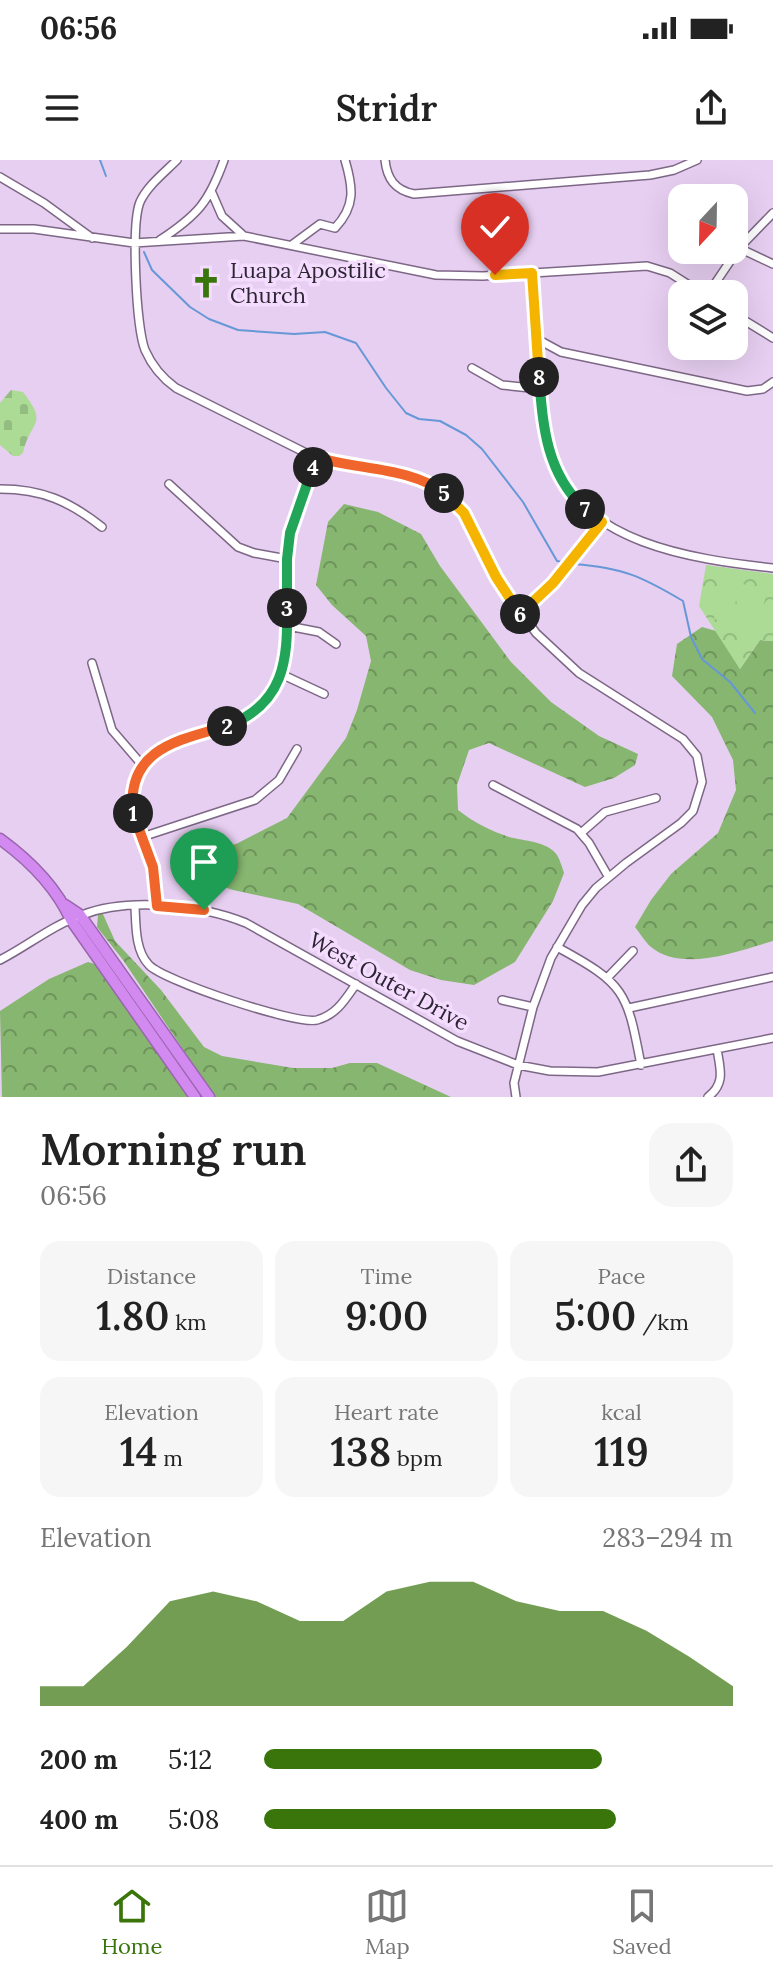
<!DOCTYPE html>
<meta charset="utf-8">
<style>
body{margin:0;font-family:Lora,serif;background:#f6f6f6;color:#222;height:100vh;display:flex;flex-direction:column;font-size:30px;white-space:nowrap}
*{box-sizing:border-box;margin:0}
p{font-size:26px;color:#767676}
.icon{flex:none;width:44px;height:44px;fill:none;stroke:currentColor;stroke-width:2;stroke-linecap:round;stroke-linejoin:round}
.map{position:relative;height:937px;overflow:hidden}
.side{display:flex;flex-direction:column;background:#fff;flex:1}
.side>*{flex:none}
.needle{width:52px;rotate:202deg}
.buttons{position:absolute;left:668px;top:24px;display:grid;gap:16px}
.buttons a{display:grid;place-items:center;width:80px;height:80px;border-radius:16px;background:#fff;box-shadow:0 8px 32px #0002;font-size:40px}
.pin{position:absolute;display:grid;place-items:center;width:68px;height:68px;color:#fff;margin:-82px -34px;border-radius:50% 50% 50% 0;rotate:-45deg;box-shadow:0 0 8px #0007}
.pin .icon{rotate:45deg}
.km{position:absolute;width:40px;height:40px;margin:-20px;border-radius:50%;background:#222;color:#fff;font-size:22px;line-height:40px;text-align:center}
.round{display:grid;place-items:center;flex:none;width:84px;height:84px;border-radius:24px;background:#f6f6f6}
.overview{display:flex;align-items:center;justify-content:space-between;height:136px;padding:0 40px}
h1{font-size:44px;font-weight:600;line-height:60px}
.stats{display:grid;grid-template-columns:repeat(3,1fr);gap:12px;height:136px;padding:8px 40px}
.stats div{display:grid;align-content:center;border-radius:20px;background:#f6f6f6;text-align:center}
.stats b{font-size:40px;font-weight:600}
.stats small{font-size:22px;font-weight:400}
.stats p{font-size:22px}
.chart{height:224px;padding:16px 40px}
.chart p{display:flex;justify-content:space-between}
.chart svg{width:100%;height:144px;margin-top:8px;fill:#39750a;opacity:.7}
ul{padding:0 40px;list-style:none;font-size:26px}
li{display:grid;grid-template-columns:128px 96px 1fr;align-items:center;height:60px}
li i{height:20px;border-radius:10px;background:#39750a}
.status{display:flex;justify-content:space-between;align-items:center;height:56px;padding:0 40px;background:#fff;direction:ltr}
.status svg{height:22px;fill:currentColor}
header{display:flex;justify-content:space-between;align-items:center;height:104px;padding:0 40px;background:#fff;font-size:36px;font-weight:600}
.tab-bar{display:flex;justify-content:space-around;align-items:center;height:112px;border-top:2px solid #e0e0e0;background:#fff;font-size:22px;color:#767676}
.tab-bar a{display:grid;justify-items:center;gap:4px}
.tab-bar .active{color:#39750a}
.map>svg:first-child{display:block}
.forest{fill:url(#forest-crowns)}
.cemetery{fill:url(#cemetery-stones)}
.park{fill:url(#park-crowns)}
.pitch{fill:#abdb94}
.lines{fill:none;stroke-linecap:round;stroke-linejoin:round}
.stream{stroke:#6697d7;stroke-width:2}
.minor-casing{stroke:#7d6786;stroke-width:10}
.highway-casing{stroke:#9966ad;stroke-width:13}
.minor{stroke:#fff;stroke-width:7}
.highway{stroke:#d38af0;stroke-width:10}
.split-1-casing{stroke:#fff;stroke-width:16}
.split-2-casing{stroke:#fff;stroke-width:16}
.split-3-casing{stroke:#fff;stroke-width:16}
.split-4-casing{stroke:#fff;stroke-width:16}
.split-5-casing{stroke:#fff;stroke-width:16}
.split-6-casing{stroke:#fff;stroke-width:16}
.split-7-casing{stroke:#fff;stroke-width:16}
.split-8-casing{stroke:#fff;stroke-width:16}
.split-9-casing{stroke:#fff;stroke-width:16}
.split-1{stroke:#f0652b;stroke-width:10}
.split-2{stroke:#f0652b;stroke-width:10}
.split-3{stroke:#22a559;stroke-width:10}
.split-4{stroke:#22a559;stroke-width:10}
.split-5{stroke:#f0652b;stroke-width:10}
.split-6{stroke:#f5b400;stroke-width:10}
.split-7{stroke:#f5b400;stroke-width:10}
.split-8{stroke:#22a559;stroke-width:10}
.split-9{stroke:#f5b400;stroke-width:10}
.labels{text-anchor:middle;stroke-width:7;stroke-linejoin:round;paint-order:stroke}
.poi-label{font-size:22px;fill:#2d2431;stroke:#f4dcff;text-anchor:start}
.street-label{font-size:22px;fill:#2d2431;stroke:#f4dcff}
</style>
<div class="status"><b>06:56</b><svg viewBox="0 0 49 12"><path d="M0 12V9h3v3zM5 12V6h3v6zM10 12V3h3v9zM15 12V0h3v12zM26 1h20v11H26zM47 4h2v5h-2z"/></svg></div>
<header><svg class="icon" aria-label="menu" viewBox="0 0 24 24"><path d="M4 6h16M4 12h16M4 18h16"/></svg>Stridr<svg class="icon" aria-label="share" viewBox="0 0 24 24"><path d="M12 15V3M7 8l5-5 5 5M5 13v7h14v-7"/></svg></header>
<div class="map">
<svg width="773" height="937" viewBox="0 0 773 937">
<defs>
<pattern id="forest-crowns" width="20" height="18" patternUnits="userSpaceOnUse" patternTransform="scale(2)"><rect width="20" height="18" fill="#86b66f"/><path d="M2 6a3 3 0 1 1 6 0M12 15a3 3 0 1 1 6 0" fill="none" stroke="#6e945c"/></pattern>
<pattern id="cemetery-stones" width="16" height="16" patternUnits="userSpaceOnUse" patternTransform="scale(2)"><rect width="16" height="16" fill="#abdb94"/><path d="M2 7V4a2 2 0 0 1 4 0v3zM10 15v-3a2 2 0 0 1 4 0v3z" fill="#93bc80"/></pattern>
<pattern id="park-crowns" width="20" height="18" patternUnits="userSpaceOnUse" patternTransform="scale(2)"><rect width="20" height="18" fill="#abdb94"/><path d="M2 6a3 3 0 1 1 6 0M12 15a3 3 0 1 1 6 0" fill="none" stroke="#93bc80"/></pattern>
</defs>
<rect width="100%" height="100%" fill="#e7cff1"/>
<path class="forest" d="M 344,344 L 378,352 L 421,374 L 440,406 L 511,502 L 551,542 L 599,576 L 638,594 L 635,605 L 614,618 L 585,627 L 489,583 L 469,590 L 457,625 L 458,650 C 473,662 491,671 509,677 C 524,681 547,681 557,695 C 560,700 562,707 564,713 L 553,741 L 515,802 L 474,825 L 441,820 L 410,810 L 298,744 L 233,730 L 212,723 L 206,708 L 212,689 L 236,684 L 287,658 L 346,578 L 357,550 L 371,501 L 366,476 L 332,445 L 316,425 L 328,362 Z
M 702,467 L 716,471 L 740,509 L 760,480 L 773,481 L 773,781 C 738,791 682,813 651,787 C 645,782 640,773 635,767 L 651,740 L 671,714 L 718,673 L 736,630 L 733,600 L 712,557 L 672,516 L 677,484 Z
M 102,752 L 115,781 L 161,830 L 204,887 L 222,896 L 293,908 L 332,908 L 350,903 L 377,903 L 451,937 L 215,937 L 123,800 L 97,767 L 98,755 Z
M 88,802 L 95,804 L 188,937 L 2,937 L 0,851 L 49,819 Z"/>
<path class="cemetery" d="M 11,230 L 23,232 C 49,266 31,259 23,293 L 19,296 L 13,296 L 0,285 L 0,243 Z"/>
<path class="park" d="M 706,405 L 773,414 L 773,481 L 760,480 L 740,509 L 699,446 Z"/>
<path class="pitch" d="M 721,420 L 739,423 L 732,462 L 714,459 Z
M 741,424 L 767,428 L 760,468 L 734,464 Z"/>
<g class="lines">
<path class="stream" d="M 100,0 L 106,16
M 144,92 L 152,110 L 190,147 L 209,159 L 238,170 L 294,174 L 325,172 L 356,183 L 386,228 L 406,253 L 419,259 L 440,261 L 466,275 L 482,289 L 523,342 L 557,401 L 567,403
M 574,404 C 623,408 641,416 683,441 L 691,477 L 702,499 L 730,522 L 755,553"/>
<g class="minor-casing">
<path id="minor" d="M 177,0 C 165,12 147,26 140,42 C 131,64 136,167 145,190 C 152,206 162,218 176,228 L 312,296 L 350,306 L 408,314 L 437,327 L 464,353 L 502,426 L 536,473 L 579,513 L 683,579 L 697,596 L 702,622 L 693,651 L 681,663 L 626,703 L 596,728 L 582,745 L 551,798 L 533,847 L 514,923 L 516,937
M 385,0 C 387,19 395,30 414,34 L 650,15 L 674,10 L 697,0
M 0,17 L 44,43 L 92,78
M 212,33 L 222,56 L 244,76
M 0,69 L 34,69 L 134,83 L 244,76 L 436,115 L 483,116 L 647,106 L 670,113 L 703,134
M 160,80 C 198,55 209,42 224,0
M 293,84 L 320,64 L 335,68 C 356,46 353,27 345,0
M 739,88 L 773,104
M 532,113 L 537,179 L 561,192 L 747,231 L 763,229 L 773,222
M 708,134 L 739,88 L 773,53
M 734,154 L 773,178
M 537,179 C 539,217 538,259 550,295 C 580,384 692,399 773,408
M 472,208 L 502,225 L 540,229
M 169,324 L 238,387 L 254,393 L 287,399
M 0,329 C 42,329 69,341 102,367
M 520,454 L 553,423 L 602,362
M 288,466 L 319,472 L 336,484
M 92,503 L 112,570 L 143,606
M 281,514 L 324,534
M 493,625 L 577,669 L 589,683 L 608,716
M 581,673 L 605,652 L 656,638
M 142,677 L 255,640 L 279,620 L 297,589
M 157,746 C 156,729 156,713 150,698 C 144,679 132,661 132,640 C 135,574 198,583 240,560 C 259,550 271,535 280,516 C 298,479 284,430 288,390 C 291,358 305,327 316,297
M 135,747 C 136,765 135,791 149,805 C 164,821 296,865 317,860 C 336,855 345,840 356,824
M 557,787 C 625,824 627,831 641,905
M 0,800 C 27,786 53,765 82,755 C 128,737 202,745 246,763 L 457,881 L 518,905 L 550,911 L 598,912 L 773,878
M 608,817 L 633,791
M 502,840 L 533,847
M 629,848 L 773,817
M 708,937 C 726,923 720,909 717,889"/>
</g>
<g class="highway-casing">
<path id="highway" d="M 0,679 C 29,700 56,727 71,760 L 195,937
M 65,745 L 80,755 L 209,937"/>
</g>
<use href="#minor" class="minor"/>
<use href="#highway" class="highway"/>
</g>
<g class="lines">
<g class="split-1-casing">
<path id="split-1" d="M 133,653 L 153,707 L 157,746 L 204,750"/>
</g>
<g class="split-2-casing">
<path id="split-2" d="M 133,653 C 126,588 180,580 227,566"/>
</g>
<g class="split-3-casing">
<path id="split-3" d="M 227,566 C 284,544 288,501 287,448"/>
</g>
<g class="split-4-casing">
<path id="split-4" d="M 287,448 L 287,399 L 290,373 L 313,307"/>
</g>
<g class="split-5-casing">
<path id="split-5" d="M 313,307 L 316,297 C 357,310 411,307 444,333"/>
</g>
<g class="split-6-casing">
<path id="split-6" d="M 444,333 L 464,353 L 496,417 L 520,454"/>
</g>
<g class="split-7-casing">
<path id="split-7" d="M 520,454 L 553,423 L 602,362 L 585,349"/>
</g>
<g class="split-8-casing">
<path id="split-8" d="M 539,217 C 543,266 546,313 585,349"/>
</g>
<g class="split-9-casing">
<path id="split-9" d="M 495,115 L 532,113 L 539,217"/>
</g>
<use href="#split-1" class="split-1"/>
<use href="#split-2" class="split-2"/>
<use href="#split-3" class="split-3"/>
<use href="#split-4" class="split-4"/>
<use href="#split-5" class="split-5"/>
<use href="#split-6" class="split-6"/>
<use href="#split-7" class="split-7"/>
<use href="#split-8" class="split-8"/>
<use href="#split-9" class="split-9"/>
</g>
<defs>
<g id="church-bare" transform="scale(2.4)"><path d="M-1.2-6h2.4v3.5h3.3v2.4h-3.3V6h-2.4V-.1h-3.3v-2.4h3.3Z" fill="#39750a" stroke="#f4dcff" stroke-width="2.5" paint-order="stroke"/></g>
</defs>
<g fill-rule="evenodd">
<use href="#church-bare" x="206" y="123"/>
</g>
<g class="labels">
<g class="poi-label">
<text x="230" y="118">Luapa Apostilic<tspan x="230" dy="25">Church</tspan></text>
</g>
<g class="street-label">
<text transform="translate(389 821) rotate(29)" y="8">West Outer Drive</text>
</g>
</g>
</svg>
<div class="buttons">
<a><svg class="needle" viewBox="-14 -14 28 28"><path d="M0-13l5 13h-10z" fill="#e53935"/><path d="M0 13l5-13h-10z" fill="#767676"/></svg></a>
<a><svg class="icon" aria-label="layers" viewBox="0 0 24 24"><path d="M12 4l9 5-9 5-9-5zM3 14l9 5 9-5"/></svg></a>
</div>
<div class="pin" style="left:204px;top:750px;background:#1e9e55"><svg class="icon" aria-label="arrive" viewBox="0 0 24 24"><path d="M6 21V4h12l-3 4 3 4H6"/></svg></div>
<div class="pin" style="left:495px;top:115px;background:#d93025"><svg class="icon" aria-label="check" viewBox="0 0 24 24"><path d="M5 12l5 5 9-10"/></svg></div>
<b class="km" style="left:133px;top:653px">1</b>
<b class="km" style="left:227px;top:566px">2</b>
<b class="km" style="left:287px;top:448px">3</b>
<b class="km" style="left:313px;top:307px">4</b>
<b class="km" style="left:444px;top:333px">5</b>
<b class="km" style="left:520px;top:454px">6</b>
<b class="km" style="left:585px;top:349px">7</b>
<b class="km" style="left:539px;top:217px">8</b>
</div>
<section class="side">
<div class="overview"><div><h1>Morning run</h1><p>06:56</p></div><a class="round"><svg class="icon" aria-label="share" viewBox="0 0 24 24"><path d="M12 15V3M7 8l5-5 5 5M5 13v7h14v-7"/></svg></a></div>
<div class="stats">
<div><p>Distance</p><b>1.80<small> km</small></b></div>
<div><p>Time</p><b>9:00</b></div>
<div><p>Pace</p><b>5:00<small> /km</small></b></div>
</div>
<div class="stats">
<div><p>Elevation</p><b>14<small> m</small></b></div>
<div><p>Heart rate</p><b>138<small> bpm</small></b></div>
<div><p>kcal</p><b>119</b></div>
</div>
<div class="chart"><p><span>Elevation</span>283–294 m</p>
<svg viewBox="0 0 160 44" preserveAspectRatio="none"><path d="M0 44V38L10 38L20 26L30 12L40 9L50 12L60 18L70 18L80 9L90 6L100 6L110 12L120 15L130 15L140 21L150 29L160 38V44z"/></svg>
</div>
<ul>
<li><b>200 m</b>5:12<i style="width:72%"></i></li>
<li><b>400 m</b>5:08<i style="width:75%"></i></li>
</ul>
</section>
<nav class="tab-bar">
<a class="active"><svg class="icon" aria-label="home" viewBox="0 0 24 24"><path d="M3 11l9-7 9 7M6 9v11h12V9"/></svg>Home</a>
<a><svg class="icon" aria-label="map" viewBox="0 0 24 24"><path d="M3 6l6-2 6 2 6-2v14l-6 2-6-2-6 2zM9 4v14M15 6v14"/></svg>Map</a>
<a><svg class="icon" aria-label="saved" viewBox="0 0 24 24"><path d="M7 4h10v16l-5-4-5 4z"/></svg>Saved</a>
</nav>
